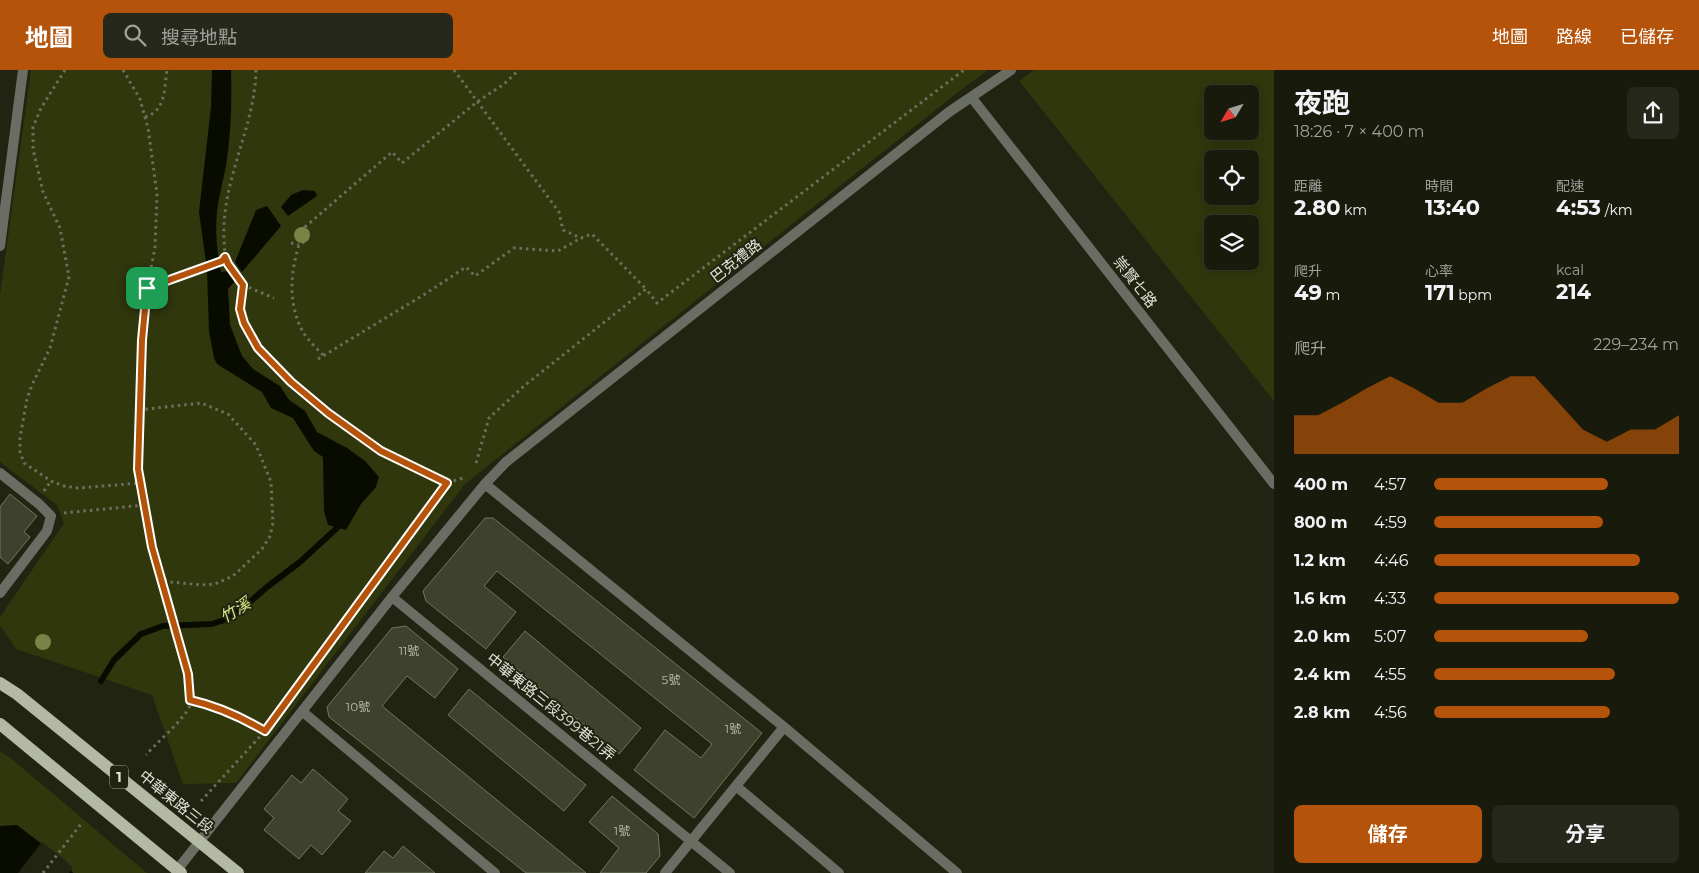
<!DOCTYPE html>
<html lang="zh-TW">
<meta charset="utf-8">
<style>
body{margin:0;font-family:Montserrat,"Noto Sans TC",sans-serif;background:#25281a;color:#f1f3f6;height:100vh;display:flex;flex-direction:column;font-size:19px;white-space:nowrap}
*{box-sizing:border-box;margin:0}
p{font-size:16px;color:#9fa19d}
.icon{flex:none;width:28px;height:28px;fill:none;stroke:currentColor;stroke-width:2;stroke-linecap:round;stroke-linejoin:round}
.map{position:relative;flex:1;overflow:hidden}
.panel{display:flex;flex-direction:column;background:#181b0c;width:425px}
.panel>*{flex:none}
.needle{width:32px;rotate:232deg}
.buttons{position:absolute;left:1204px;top:15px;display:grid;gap:10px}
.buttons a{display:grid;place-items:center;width:55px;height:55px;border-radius:8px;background:#181b0c;box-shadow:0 2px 12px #0003,0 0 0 1px #36392d;font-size:25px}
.pin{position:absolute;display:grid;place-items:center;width:42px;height:42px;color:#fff;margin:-21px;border-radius:10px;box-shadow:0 2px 8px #0006}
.round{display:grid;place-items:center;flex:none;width:52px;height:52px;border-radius:8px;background:#25281a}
.overview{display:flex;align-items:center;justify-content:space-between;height:85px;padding:0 20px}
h1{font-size:28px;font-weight:700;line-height:38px}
.stats{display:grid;grid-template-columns:repeat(3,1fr);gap:8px;height:85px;padding:5px 20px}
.stats div{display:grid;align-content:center}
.stats b{font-size:21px;font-weight:700}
.stats small{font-size:14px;font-weight:400}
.stats p{font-size:14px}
.chart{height:140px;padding:10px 20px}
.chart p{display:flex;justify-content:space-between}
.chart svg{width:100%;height:90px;margin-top:5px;fill:#b45309;opacity:.7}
.cta{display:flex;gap:10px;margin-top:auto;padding:10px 20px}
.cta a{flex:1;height:58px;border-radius:8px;background:#b45309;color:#fff;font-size:20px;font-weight:700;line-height:58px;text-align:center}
.cta a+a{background:#25281a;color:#f1f3f6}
ul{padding:0 20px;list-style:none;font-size:16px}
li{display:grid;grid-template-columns:80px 60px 1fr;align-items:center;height:38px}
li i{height:12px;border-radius:6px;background:#b45309}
header{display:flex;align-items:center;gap:30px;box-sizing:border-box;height:70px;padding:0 25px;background:#b45309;color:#fff}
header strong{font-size:24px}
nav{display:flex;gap:28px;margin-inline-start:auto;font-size:18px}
.search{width:350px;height:45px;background:#25281a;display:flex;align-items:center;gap:12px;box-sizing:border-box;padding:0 18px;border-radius:8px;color:#9fa19d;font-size:19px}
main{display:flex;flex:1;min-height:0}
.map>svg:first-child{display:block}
.green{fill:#30370d;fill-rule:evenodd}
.water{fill:#080b00}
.pier{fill:#202410}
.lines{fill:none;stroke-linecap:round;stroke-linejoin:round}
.stream{stroke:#080b00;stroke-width:6}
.building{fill:#3e422d;stroke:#71765f}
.path{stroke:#6c6f5e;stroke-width:3;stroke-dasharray:2.5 4;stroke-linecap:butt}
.service{stroke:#6a6d63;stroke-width:10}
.minor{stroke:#6a6d63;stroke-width:10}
.primary{stroke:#b4b9a4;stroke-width:12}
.tree{fill:#788445}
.route-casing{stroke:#fff;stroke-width:10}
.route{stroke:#b45309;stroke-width:6}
.labels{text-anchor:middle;stroke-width:4;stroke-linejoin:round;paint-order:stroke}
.number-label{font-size:12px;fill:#b8bbac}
.shield{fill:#202410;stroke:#a6aa9b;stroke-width:1}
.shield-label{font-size:14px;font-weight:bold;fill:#e0e3d6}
.street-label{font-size:15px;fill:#e0e3d6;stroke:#202410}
.water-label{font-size:16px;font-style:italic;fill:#dbed8a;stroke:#202410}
</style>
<header>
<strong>地圖</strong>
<div class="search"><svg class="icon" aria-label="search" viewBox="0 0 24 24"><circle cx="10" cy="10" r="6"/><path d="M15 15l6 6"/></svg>搜尋地點</div>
<nav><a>地圖</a><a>路線</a><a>已儲存</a></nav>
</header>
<main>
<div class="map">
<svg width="1274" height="803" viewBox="0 0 1274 803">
<rect width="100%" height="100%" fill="#202410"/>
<path class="green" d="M 31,0 L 988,0 L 957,23 L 465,414 L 236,713 L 183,714 L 152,625 L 16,579 L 0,556 L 0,547 L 64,453 L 57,435 L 0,392 L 0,225 Z
M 1034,0 L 1274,0 L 1274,331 L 1019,11 ZM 1212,24 L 1250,24 L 1250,61 L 1212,61 ZM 1212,89 L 1250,89 L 1250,126 L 1212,126 ZM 1212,154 L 1250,154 L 1250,191 L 1212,191 Z
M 0,681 L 13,690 L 147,803 L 0,803 Z"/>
<path class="water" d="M 212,0 L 231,0 C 232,32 231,64 226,96 C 223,111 219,126 217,141 C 215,161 217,183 221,202 L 230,201 L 235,211 L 228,219 L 230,255 L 242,286 L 253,299 L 280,316 L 289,330 L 305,341 L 317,362 L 347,378 L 365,391 L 379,407 L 376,417 L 361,434 L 346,460 L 328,455 L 324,441 L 323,387 L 314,381 L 293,348 L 271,338 L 262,322 L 217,294 L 214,288 L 209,261 L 207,200 L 199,142 L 211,37 Z
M 303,120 L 315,121 L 317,126 L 288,146 L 281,137 L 291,125 Z
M 267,136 L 281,156 L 242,202 L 235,192 L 256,140 Z
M 17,755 L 65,792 L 73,803 L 0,803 L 0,756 Z"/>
<path class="pier" d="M 42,772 L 66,791 L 73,798 L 69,803 L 18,803 Z"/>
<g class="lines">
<path class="stream" d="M 101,611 L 114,590 L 141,564 L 163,556 L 212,554 L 227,549 L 244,537 L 267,517 L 300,492 L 337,458"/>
</g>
<path class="building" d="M 10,424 L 37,446 L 24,462 L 30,467 L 8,494 L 0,487 L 0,437 Z
M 485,448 L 493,448 L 762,663 L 694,748 L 634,700 L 665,660 L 701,688 L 712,674 L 497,501 L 484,516 L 516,542 L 486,579 L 426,531 L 423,521 Z
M 406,556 L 458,599 L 435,628 L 407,606 L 382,636 L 586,803 L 526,803 L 329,647 L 327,637 L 392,558 Z
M 525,561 L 641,658 L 619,684 L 503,587 Z
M 469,619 L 586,715 L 564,741 L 448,645 Z
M 313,699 L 348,729 L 338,741 L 351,751 L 322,785 L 311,775 L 299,789 L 264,760 L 274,748 L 264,739 L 292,705 L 301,713 Z
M 612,726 L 658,764 L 660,786 L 646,803 L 600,803 L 619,778 L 589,752 Z
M 403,776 L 435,803 L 365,803 L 384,781 L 393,788 Z"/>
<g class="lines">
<path class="path" d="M 65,0 L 41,38 L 33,57 L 33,79 L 43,122 L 60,158 L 69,207 L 50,278 L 32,315 L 27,329 L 20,368 L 20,382 L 24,393 L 51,411 L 64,416 L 78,418 L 141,413
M 123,0 L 140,29 L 148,58 L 157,124 L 155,178 L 147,218 L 142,270 L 138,399 L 152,477 L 188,604 C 189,613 193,626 190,635 C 185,649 156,673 146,685
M 256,0 C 255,58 221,110 224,170 C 225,178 224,186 227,193 C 230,201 238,209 243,215 L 239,239 L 244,253 L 258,278 L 291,312 L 328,343 L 381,381 L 447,413
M 454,0 L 559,142 L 563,160 L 581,168 L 592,164 L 646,219
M 145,47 C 166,41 164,19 167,0
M 291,173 L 299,175
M 243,215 L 274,228
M 147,218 L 222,191 L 225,188
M 323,285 C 316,278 308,270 303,262 C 288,234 290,204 299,175 C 307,171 312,165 305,157 L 392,82 L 402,93 L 477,32 L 504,14 L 519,0
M 318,289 L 425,224 L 466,197 L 475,206 L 514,178 L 558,181 L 581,168
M 139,340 L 201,333 L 228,344 L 256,375 L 271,412 L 273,453 L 270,466 L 262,479 L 233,506 L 215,514 L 201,515 L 171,512 L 161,508
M 476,393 L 489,348 L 524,316 L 646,219 L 657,233 L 964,0
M 44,421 L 51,411
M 64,443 L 145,435
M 190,631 C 217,636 241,647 265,661
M 201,731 L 265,661 L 447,413 L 463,408
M 43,803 L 81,754"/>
<path class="service" d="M 0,176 L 23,0
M 0,403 L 39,434 L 51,446 L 47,461 L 0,523"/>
<path class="minor" d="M 972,28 L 1274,414
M 485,414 L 784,657 L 957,803
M 392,527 L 730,803
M 303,642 L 495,803
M 736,716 L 839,803
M 177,800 L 392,527 L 485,414 L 506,392 L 949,42 L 1011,0
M 665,803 L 784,657"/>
<path class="primary" d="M 0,613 L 17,624 L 238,803
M 0,654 L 181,803"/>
</g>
<g class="tree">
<circle cx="302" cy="165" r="8"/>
<circle cx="43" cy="572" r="8"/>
</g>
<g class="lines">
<g class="route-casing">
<path id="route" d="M 225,187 L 228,194 L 243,215 L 240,239 L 244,253 L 258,278 L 291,312 L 328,343 L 381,381 L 447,413 L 265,661 C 241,647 217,636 190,630 L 188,604 L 152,477 L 138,399 L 142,270 L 147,218 L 222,191 Z"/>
</g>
<use href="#route" class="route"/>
</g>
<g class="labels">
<g class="number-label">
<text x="409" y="585">11號</text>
<text x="671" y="614">5號</text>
<text x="358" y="641">10號</text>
<text x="733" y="663">1號</text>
<text x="622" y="765">1號</text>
</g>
<rect class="shield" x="110" y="695.5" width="18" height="23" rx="4"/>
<g class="shield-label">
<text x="119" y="712">1</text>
</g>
<g class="street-label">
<text transform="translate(736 191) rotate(-38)" y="5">巴克禮路</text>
<text transform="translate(1135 212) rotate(52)" y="5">崇賢七路</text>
<text transform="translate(551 637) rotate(39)" y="5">中華東路三段399巷21弄</text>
<text transform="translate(176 732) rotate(39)" y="5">中華東路三段</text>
</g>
<g class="water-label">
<text transform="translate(235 540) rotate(-32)" y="6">竹溪</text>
</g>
</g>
</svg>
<div class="buttons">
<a><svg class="needle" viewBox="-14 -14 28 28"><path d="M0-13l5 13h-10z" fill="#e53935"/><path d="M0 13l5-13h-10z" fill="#9fa19d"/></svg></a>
<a><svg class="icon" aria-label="locate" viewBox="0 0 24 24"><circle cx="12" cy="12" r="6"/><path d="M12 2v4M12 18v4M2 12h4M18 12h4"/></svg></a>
<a><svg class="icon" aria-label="layers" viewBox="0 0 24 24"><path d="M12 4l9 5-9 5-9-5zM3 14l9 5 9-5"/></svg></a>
</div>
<div class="pin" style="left:147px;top:218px;background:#1e9e55"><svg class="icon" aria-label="arrive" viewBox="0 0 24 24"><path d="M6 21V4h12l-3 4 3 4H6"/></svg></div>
</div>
<section class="panel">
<div class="overview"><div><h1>夜跑</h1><p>18:26 · 7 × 400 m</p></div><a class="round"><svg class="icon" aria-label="share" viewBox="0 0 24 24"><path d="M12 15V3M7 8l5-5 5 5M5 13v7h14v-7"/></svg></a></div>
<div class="stats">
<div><p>距離</p><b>2.80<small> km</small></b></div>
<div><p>時間</p><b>13:40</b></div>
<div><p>配速</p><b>4:53<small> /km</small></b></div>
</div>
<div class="stats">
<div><p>爬升</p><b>49<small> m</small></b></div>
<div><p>心率</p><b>171<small> bpm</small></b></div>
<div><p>kcal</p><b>214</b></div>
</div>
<div class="chart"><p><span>爬升</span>229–234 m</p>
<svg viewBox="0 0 160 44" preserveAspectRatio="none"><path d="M0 44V25L10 25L20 19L30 12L40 6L50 12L60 19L70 19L80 12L90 6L100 6L110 19L120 32L130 38L140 32L150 32L160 25V44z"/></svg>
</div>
<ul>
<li><b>400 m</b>4:57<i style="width:71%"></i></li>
<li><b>800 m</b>4:59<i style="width:69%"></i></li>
<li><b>1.2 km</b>4:46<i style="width:84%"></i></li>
<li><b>1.6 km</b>4:33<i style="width:100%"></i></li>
<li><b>2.0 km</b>5:07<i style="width:63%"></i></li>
<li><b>2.4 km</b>4:55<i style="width:74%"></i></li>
<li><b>2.8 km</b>4:56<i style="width:72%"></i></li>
</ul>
<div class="cta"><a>儲存</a><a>分享</a></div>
</section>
</main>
